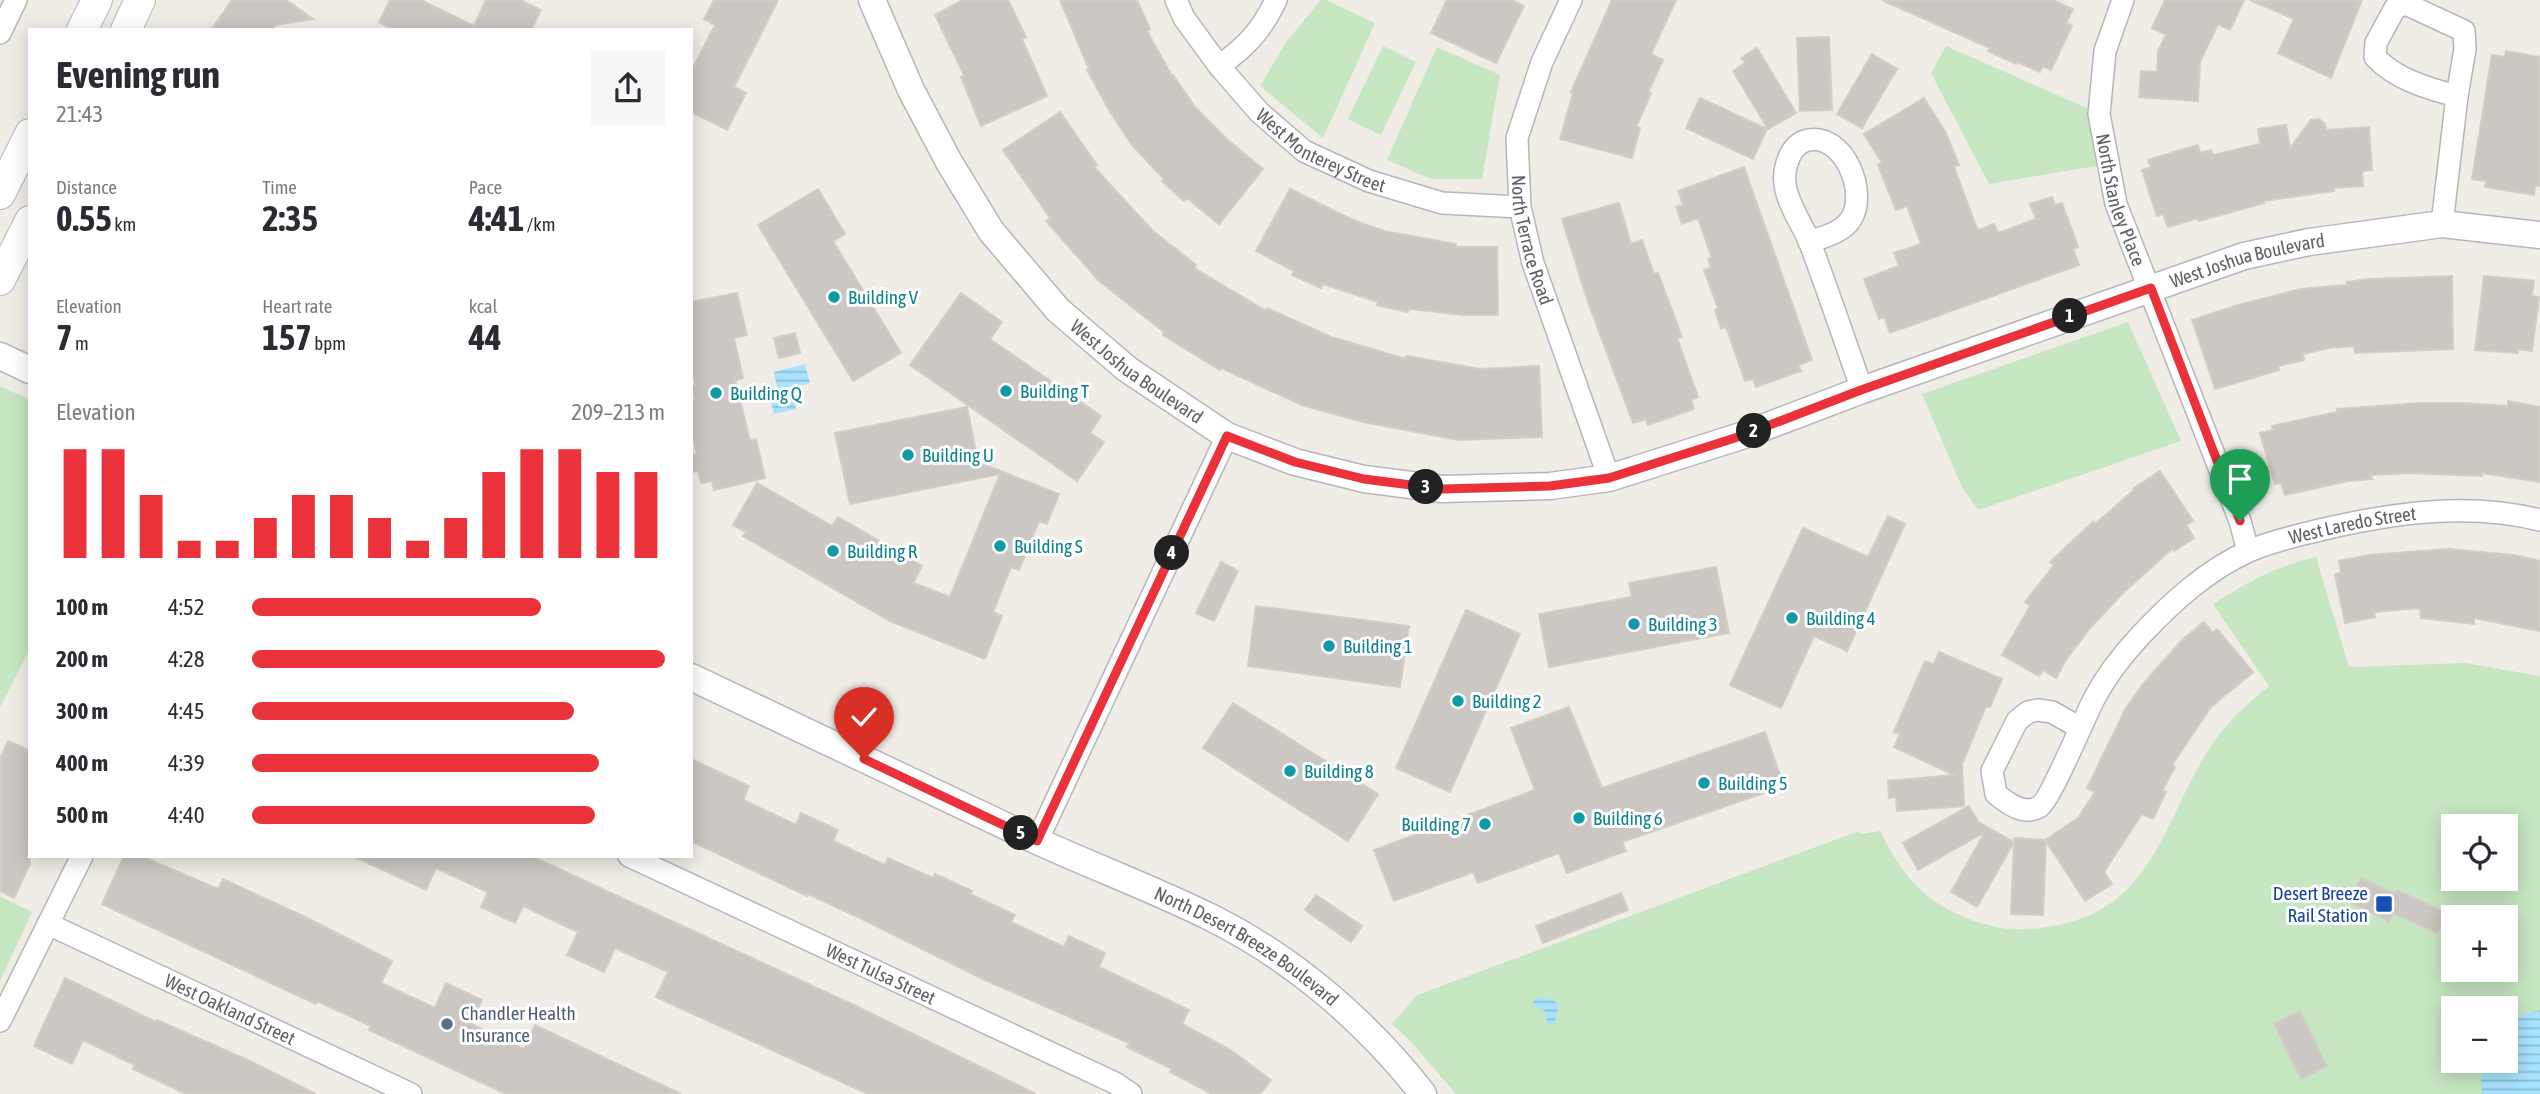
<!DOCTYPE html>
<meta charset="utf-8">
<style>
body{margin:0;font-family:"Asap Condensed",sans-serif;background:#f7f7f7;color:#2b2b33;height:100vh;display:flex;flex-direction:column;font-size:26px;white-space:nowrap}
*{box-sizing:border-box;margin:0}
p{font-size:23px;color:#7c7c81}
.icon{flex:none;width:38px;height:38px;fill:none;stroke:currentColor;stroke-width:2;stroke-linecap:round;stroke-linejoin:round}
.map{position:relative;flex:1;overflow:hidden}
.drawer{position:absolute;left:28px;top:28px;width:665px;height:830px;display:flex;flex-direction:column;background:#fff;border-radius:0px;box-shadow:0 4px 18px #0003}
.drawer>*{flex:none}
.tools{position:absolute;left:2441px;top:814px;display:grid;gap:14px}
.tools a{display:grid;place-items:center;width:77px;height:77px;border-radius:0px;background:#fff;box-shadow:0 4px 18px #0003;font-size:35px}
.pin{position:absolute;display:grid;place-items:center;width:60px;height:60px;color:#fff;margin:-72px -30px;border-radius:50% 50% 50% 0;rotate:-45deg;box-shadow:0 0 7px #0007}
.pin .icon{rotate:45deg}
.km{position:absolute;width:35px;height:35px;margin:-18px;border-radius:50%;background:#222;color:#fff;font-size:19px;line-height:35px;text-align:center}
.round{display:grid;place-items:center;flex:none;width:74px;height:74px;border-radius:0px;background:#f7f7f7}
.overview{display:flex;align-items:center;justify-content:space-between;height:119px;padding:0 28px}
h1{font-size:38px;font-weight:700;line-height:52px}
.stats{display:grid;grid-template-columns:repeat(3,1fr);gap:10px;height:119px;padding:7px 28px}
.stats div{display:grid;align-content:center}
.stats b{font-size:35px;font-weight:700}
.stats small{font-size:19px;font-weight:400}
.stats p{font-size:19px}
.chart{height:196px;padding:14px 28px}
.chart p{display:flex;justify-content:space-between}
.chart svg{width:100%;height:126px;margin-top:7px;stroke:#eb3139;stroke-width:6}
ul{padding:0 28px;list-style:none;font-size:23px}
li{display:grid;grid-template-columns:112px 84px 1fr;align-items:center;height:52px}
li i{height:18px;border-radius:9px;background:#eb3139}
.map>svg:first-child{display:block}
.green{fill:#c7e7c2;fill-rule:evenodd}
.water{fill:url(#water-rules)}
.building{fill:#cbc7c3;stroke:#d5cdc4;stroke-width:2}
.lines{fill:none;stroke-linecap:round;stroke-linejoin:round}
.minor-casing{stroke:#b3b7ba;stroke-width:24}
.tertiary-casing{stroke:#b3b7ba;stroke-width:29}
.secondary-casing{stroke:#b4b9bd;stroke-width:32}
.minor{stroke:#fff;stroke-width:21}
.tertiary{stroke:#fff;stroke-width:26}
.secondary{stroke:#fff;stroke-width:30}
.route-casing{stroke:#fff;stroke-width:14}
.route{stroke:#eb3139;stroke-width:9}
.culture-dot{fill:#0f9aa8;stroke:#fff;stroke-width:2.5}
.transit-dot{fill:#1a4fb4;stroke:#fff;stroke-width:2.5}
.service-dot{fill:#5c6f8a;stroke:#fff;stroke-width:2.5}
.labels{text-anchor:middle;stroke-width:6;stroke-linejoin:round;paint-order:stroke}
.street-label{font-size:19px;fill:#5d6266;stroke:#fff}
.culture-label{font-size:19px;fill:#0d838f;stroke:#fff;text-anchor:start}
.transit-label{font-size:19px;fill:#164399;stroke:#fff;text-anchor:end}
.service-label{font-size:19px;fill:#4e5e75;stroke:#fff;text-anchor:start}
</style>
<div class="map">
<svg width="2540" height="1094" viewBox="0 0 2540 1094">
<defs>
<pattern id="water-rules" width="6" height="5" patternUnits="userSpaceOnUse" patternTransform="scale(1.75)"><rect width="6" height="5" fill="#a7e3ff"/><path d="M0 2.5h6" fill="none" stroke="#8bbbd2"/></pattern>
</defs>
<rect width="100%" height="100%" fill="#f0ece6"/>
<path class="green" d="M 1321,0 L 1326,0 L 1375,23 L 1323,138 L 1260,86 L 1287,41 Z
M 1383,46 L 1416,62 L 1381,135 L 1348,119 Z
M 1946,46 L 2098,113 L 2108,164 L 1989,184 L 1931,73 Z
M 1437,47 L 1500,75 L 1482,179 L 1431,179 L 1387,160 Z
M 2128,322 L 2181,441 L 1978,510 L 1962,487 L 1922,394 Z
M 0,386 L 30,400 L 30,648 L 0,708 Z
M 2316,557 L 2349,667 L 2465,663 L 2540,676 L 2540,1094 L 1456,1094 L 1412,1043 L 1392,1024 L 1417,995 L 1859,831 L 1861,834 L 1880,831 C 1906,883 1931,909 1988,925 C 2013,932 2037,930 2062,924 C 2156,905 2167,809 2213,743 C 2228,721 2248,703 2269,686 L 2213,604 C 2246,583 2278,565 2316,557 ZM 2454,826 L 2506,826 L 2506,878 L 2454,878 ZM 2454,917 L 2506,917 L 2506,970 L 2454,970 ZM 2454,1008 L 2506,1008 L 2506,1060 L 2454,1060 Z
M 0,896 L 32,912 L 0,981 Z"/>
<path class="water" d="M 805,364 L 810,383 L 791,388 L 796,409 L 774,414 L 768,390 L 777,387 L 774,372 Z
M 1539,997 L 1550,999 L 1559,1004 L 1554,1025 L 1547,1024 L 1545,1011 L 1533,1005 L 1533,1001 Z
M 2540,1010 L 2540,1094 L 2482,1094 L 2481,1081 L 2484,1061 L 2506,1060 L 2506,1026 L 2523,1015 Z"/>
<path class="building" d="M 232,0 L 286,0 L 313,19 L 275,25 L 272,30 L 211,30 Z
M 390,0 L 421,0 L 474,26 L 486,0 L 520,0 L 541,10 L 531,30 L 394,30 L 379,22 Z
M 714,0 L 778,0 L 734,87 L 746,93 L 727,130 L 691,112 L 691,72 L 715,25 L 704,19 Z
M 963,0 L 1008,0 L 1026,37 L 1022,39 L 1047,96 L 981,126 L 961,77 L 964,75 L 935,15 Z
M 1060,0 L 1137,0 L 1150,29 L 1147,31 L 1172,76 L 1173,75 L 1195,107 L 1229,141 L 1263,169 L 1219,224 L 1187,198 L 1184,201 L 1162,181 L 1164,179 L 1131,144 L 1109,110 L 1087,70 L 1089,69 Z
M 1447,0 L 1511,0 L 1524,6 L 1496,63 L 1431,33 Z
M 1612,0 L 1676,0 L 1651,54 L 1663,60 L 1648,92 L 1651,93 L 1636,127 L 1640,128 L 1632,158 L 1560,139 L 1573,93 L 1571,92 Z
M 1882,0 L 2053,0 L 2073,9 L 2066,23 L 2072,26 L 2051,70 L 2043,66 L 2040,72 L 2017,62 L 2016,64 L 1988,51 L 1990,48 Z
M 2165,0 L 2244,0 L 2230,30 L 2218,24 L 2200,62 L 2198,101 L 2139,97 L 2141,71 L 2157,72 L 2158,51 L 2166,35 L 2152,28 Z
M 2250,0 L 2362,0 L 2331,78 L 2278,53 L 2294,19 Z
M 1829,37 L 1832,110 L 1800,111 L 1797,38 Z
M 1757,48 L 1796,113 L 1768,129 L 1733,71 L 1745,63 L 1741,58 Z
M 2506,51 L 2540,57 L 2540,186 L 2535,185 L 2534,195 L 2485,187 L 2486,181 L 2472,179 L 2492,55 L 2505,57 Z
M 1872,54 L 1897,69 L 1862,128 L 1837,114 Z
M 1700,98 L 1767,129 L 1753,159 L 1686,128 Z
M 1924,98 L 1946,133 L 1959,165 L 1954,167 L 1976,226 L 1979,230 L 1994,224 L 1998,233 L 2036,219 L 2030,204 L 2052,197 L 2055,205 L 2062,203 L 2078,247 L 2073,249 L 2079,265 L 1890,333 L 1884,317 L 1879,319 L 1864,279 L 1899,266 L 1894,253 L 1921,244 L 1907,206 L 1896,210 L 1878,165 L 1882,163 L 1864,134 Z
M 1060,112 L 1097,165 L 1094,167 L 1153,231 L 1196,265 L 1194,268 L 1266,311 L 1267,308 L 1331,337 L 1406,359 L 1407,356 L 1480,369 L 1539,366 L 1542,437 L 1459,440 L 1363,422 L 1302,405 L 1221,368 L 1220,370 L 1163,335 L 1164,332 L 1099,281 L 1046,221 L 1050,218 L 1003,150 Z
M 2319,119 L 2325,124 L 2326,130 L 2369,127 L 2372,170 L 2362,171 L 2363,186 L 2333,188 L 2334,191 L 2263,201 L 2264,203 L 2199,221 L 2198,218 L 2168,227 L 2163,214 L 2157,216 L 2142,170 L 2151,167 L 2148,160 L 2198,145 L 2200,153 L 2211,150 L 2213,155 L 2260,144 L 2258,129 L 2286,125 L 2290,148 L 2311,120 Z
M 1744,167 L 1812,360 L 1798,365 L 1801,371 L 1756,387 L 1753,379 L 1745,381 L 1726,327 L 1721,328 L 1715,310 L 1718,308 L 1704,270 L 1711,268 L 1708,259 L 1712,258 L 1698,218 L 1682,224 L 1676,207 L 1683,205 L 1678,191 Z
M 818,189 L 845,234 L 833,241 L 901,353 L 853,381 L 758,225 Z
M 1290,189 L 1353,220 L 1384,231 L 1456,244 L 1456,247 L 1497,247 L 1498,315 L 1465,315 L 1409,309 L 1408,312 L 1377,305 L 1378,302 L 1323,284 L 1321,288 L 1292,275 L 1294,271 L 1256,251 Z
M 1619,203 L 1631,244 L 1642,240 L 1654,274 L 1658,273 L 1682,337 L 1677,338 L 1698,397 L 1691,400 L 1694,409 L 1648,425 L 1646,419 L 1633,423 L 1587,299 L 1562,219 Z
M 2452,276 L 2453,349 L 2355,353 L 2354,346 L 2328,348 L 2303,354 L 2304,360 L 2278,366 L 2279,370 L 2215,389 L 2192,320 L 2238,305 L 2301,289 L 2347,285 L 2347,282 L 2370,279 Z
M 2484,276 L 2534,281 L 2532,296 L 2539,297 L 2532,351 L 2518,349 L 2518,353 L 2475,350 Z
M 737,293 L 747,335 L 734,338 L 743,378 L 735,380 L 750,441 L 756,439 L 765,478 L 714,490 L 712,481 L 701,483 L 698,471 L 691,472 L 691,455 L 697,454 L 691,429 L 691,401 L 695,400 L 692,386 L 696,385 L 691,367 L 691,302 Z
M 961,293 L 1002,322 L 990,339 L 1101,416 L 1090,433 L 1104,442 L 1077,481 L 910,365 Z
M 795,333 L 800,353 L 779,358 L 774,338 Z
M 2508,401 L 2540,407 L 2540,482 L 2482,473 L 2482,476 L 2407,473 L 2371,475 L 2372,479 L 2348,481 L 2285,495 L 2281,483 L 2275,484 L 2260,433 L 2273,430 L 2272,426 L 2337,412 L 2337,409 L 2422,403 L 2463,403 L 2508,406 Z
M 967,407 L 978,462 L 1059,494 L 1047,524 L 1039,521 L 1019,570 L 1011,567 L 993,612 L 1002,616 L 985,659 L 890,621 L 743,536 L 746,532 L 733,525 L 757,483 L 832,526 L 838,517 L 922,566 L 913,583 L 950,597 L 1000,474 L 850,504 L 835,433 Z
M 2160,471 L 2193,521 L 2186,525 L 2194,538 L 2174,551 L 2173,548 L 2124,592 L 2090,628 L 2066,660 L 2056,678 L 2043,670 L 2039,676 L 2002,655 L 2030,606 L 2025,602 L 2054,565 L 2050,562 L 2093,522 L 2095,524 L 2134,490 L 2133,489 Z
M 1888,516 L 1905,524 L 1847,651 L 1814,636 L 1781,708 L 1730,685 L 1803,528 L 1868,557 Z
M 2449,549 L 2514,555 L 2540,561 L 2540,631 L 2474,618 L 2474,624 L 2421,618 L 2420,608 L 2374,612 L 2375,617 L 2345,623 L 2335,574 L 2341,573 L 2339,561 L 2369,555 Z
M 1221,562 L 1238,571 L 1214,621 L 1196,613 Z
M 1716,567 L 1729,633 L 1549,667 L 1539,614 L 1632,597 L 1629,583 Z
M 1256,606 L 1409,626 L 1400,687 L 1248,666 Z
M 1466,610 L 1520,634 L 1450,792 L 1396,768 Z
M 2204,622 L 2213,633 L 2217,629 L 2253,672 L 2211,707 L 2172,765 L 2175,767 L 2162,791 L 2166,792 L 2153,819 L 2142,814 L 2104,872 L 2112,884 L 2085,901 L 2046,841 L 2043,915 L 2011,914 L 2014,842 L 1977,907 L 1951,892 L 1985,832 L 1918,870 L 1903,843 L 1969,806 L 1978,822 L 2014,842 L 2014,838 L 2045,840 L 2078,818 L 2095,792 L 2087,788 L 2126,708 L 2143,684 L 2183,639 Z
M 1939,652 L 2002,679 L 1990,707 L 1986,706 L 1962,764 L 1964,806 L 1897,811 L 1896,797 L 1889,798 L 1888,781 L 1954,775 L 1894,747 L 1900,734 L 1894,732 L 1925,661 L 1934,664 Z
M 1233,703 L 1378,794 L 1348,841 L 1203,748 Z
M 1569,707 L 1602,788 L 1765,732 L 1784,786 L 1622,842 L 1626,851 L 1567,873 L 1559,853 L 1478,883 L 1473,872 L 1394,901 L 1374,850 L 1535,790 L 1511,728 Z
M 8,741 L 30,751 L 30,864 L 14,898 L 0,891 L 0,759 Z
M 691,759 L 749,786 L 743,800 L 796,825 L 801,813 L 838,830 L 833,841 L 885,865 L 888,858 L 933,878 L 935,874 L 972,891 L 970,894 L 1015,915 L 1011,922 L 1064,947 L 1069,936 L 1105,953 L 1099,967 L 1189,1010 L 1182,1024 L 1229,1049 L 1271,1080 L 1260,1094 L 1212,1094 L 1170,1072 L 1172,1069 L 1127,1047 L 1129,1043 L 985,980 L 860,918 L 808,894 L 807,896 L 691,841 Z
M 124,856 L 141,856 L 218,889 L 223,879 L 303,916 L 392,961 L 381,983 L 435,1008 L 446,983 L 482,1000 L 471,1024 L 524,1049 L 535,1025 L 681,1094 L 506,1094 L 369,1030 L 371,1026 L 317,1001 L 316,1004 L 102,904 Z
M 353,856 L 531,856 L 858,1007 L 1036,1094 L 868,1094 L 656,997 L 668,972 L 615,948 L 604,972 L 567,955 L 578,932 L 523,906 L 515,923 L 481,907 L 488,892 L 436,868 L 426,890 Z
M 2361,878 L 2395,894 L 2397,890 L 2447,913 L 2437,933 L 2393,913 L 2389,921 L 2350,902 Z
M 1621,893 L 1628,910 L 1543,943 L 1536,926 Z
M 1316,895 L 1362,926 L 1351,942 L 1305,910 Z
M 65,978 L 156,1022 L 157,1020 L 250,1061 L 316,1094 L 186,1094 L 133,1069 L 135,1065 L 83,1040 L 72,1064 L 34,1046 Z
M 2300,1011 L 2327,1066 L 2301,1079 L 2274,1024 Z"/>
<g class="lines">
<g class="minor-casing">
<g id="minor">
<path id="s1" d="M 1176,0 L 1184,18 L 1219,66 L 1259,112 L 1304,151 L 1369,181 L 1442,203 L 1520,207"/>
<path id="s2" d="M 1571,0 L 1542,62 L 1517,138 L 1520,207 L 1533,263 L 1609,478"/>
<path id="s3" d="M 2123,0 L 2105,51 L 2099,114 L 2116,204 L 2240,521 L 2248,551"/>
<path d="M 0,33 L 16,0"/>
<path d="M 1219,66 C 1246,47 1262,30 1276,0"/>
<path d="M 2442,224 L 2457,96 L 2465,49 L 2464,31 L 2406,4 L 2395,8 L 2376,43 L 2375,57 C 2395,79 2429,89 2457,96"/>
<path d="M 1809,242 C 1823,237 1842,233 1851,219 C 1868,192 1844,133 1808,140 C 1790,144 1783,168 1785,184 C 1787,203 1802,224 1810,243 C 1828,291 1845,341 1862,390"/>
<path id="s4" d="M 2080,728 L 2052,712 L 2038,710 L 2028,712 L 2017,721 L 1992,771 L 1996,794 C 2007,803 2024,816 2039,807 C 2050,801 2085,716 2094,699 C 2106,676 2123,654 2141,635 C 2172,602 2207,570 2249,551 C 2271,541 2296,536 2320,530 C 2392,513 2467,502 2540,520"/>
<path d="M 1037,841 L 1227,436"/>
<path id="s5" d="M 629,856 L 1115,1083 L 1131,1094"/>
<path id="s6" d="M 48,924 L 411,1094"/>
<path d="M 0,1021 L 82,856"/>
</g>
</g>
<g class="tertiary-casing">
<g id="tertiary">
<path id="s7" d="M 872,0 L 911,90 L 949,162 L 991,231 L 1058,310 L 1127,369 L 1227,436 L 1295,462 L 1364,479 L 1442,489 L 1550,486 L 1609,478 L 1741,436 L 1862,390 L 2244,256 L 2309,242 L 2442,224 L 2540,235"/>
<path d="M 0,356 L 30,370"/>
<path id="s8" d="M 691,677 C 806,731 920,786 1035,840 C 1094,867 1156,890 1214,919 C 1295,960 1368,1023 1423,1094"/>
</g>
</g>
<g class="secondary-casing">
<path id="secondary" d="M 82,30 L 97,0
M 126,30 L 140,0
M 0,194 L 30,134
M 0,280 L 30,221"/>
</g>
<use href="#minor" class="minor"/>
<use href="#tertiary" class="tertiary"/>
<use href="#secondary" class="secondary"/>
</g>
<g class="lines">
<g class="route-casing">
<path id="route" d="M 864,759 L 1037,841 L 1227,436 L 1295,462 L 1364,479 L 1442,489 L 1550,486 L 1609,478 L 1741,436 L 1861,390 L 2151,288 L 2240,521"/>
</g>
<use href="#route" class="route"/>
</g>
<g class="culture-dot">
<circle cx="834" cy="297" r="7"/>
<circle cx="1006" cy="391" r="7"/>
<circle cx="716" cy="393" r="7"/>
<circle cx="908" cy="455" r="7"/>
<circle cx="1000" cy="546" r="7"/>
<circle cx="833" cy="551" r="7"/>
<circle cx="1792" cy="618" r="7"/>
<circle cx="1634" cy="624" r="7"/>
<circle cx="1329" cy="646" r="7"/>
<circle cx="1458" cy="701" r="7"/>
<circle cx="1290" cy="771" r="7"/>
<circle cx="1704" cy="783" r="7"/>
<circle cx="1579" cy="818" r="7"/>
<circle cx="1485" cy="824" r="7"/>
</g>
<rect class="transit-dot" x="2375" y="895" width="18" height="18" rx="3.5"/>
<circle class="service-dot" cx="447" cy="1024" r="7"/>
<g class="labels">
<g class="street-label">
<text dy="7" stroke="none"><textPath href="#s1" startOffset="214">West Monterey Street</textPath></text>
<text dy="7" stroke="none"><textPath href="#s3" startOffset="206">North Stanley Place</textPath></text>
<text dy="7" stroke="none"><textPath href="#s2" startOffset="252">North Terrace Road</textPath></text>
<text dy="7" stroke="none"><textPath href="#s7" startOffset="1640">West Joshua Boulevard</textPath></text>
<text dy="7" stroke="none"><textPath href="#s7" startOffset="464">West Joshua Boulevard</textPath></text>
<text dy="7" stroke="none"><textPath href="#s4" startOffset="644">West Laredo Street</textPath></text>
<text dy="7" stroke="none"><textPath href="#s8" startOffset="618">North Desert Breeze Boulevard</textPath></text>
<text dy="7" stroke="none"><textPath href="#s5" startOffset="278">West Tulsa Street</textPath></text>
<text dy="7" stroke="none"><textPath href="#s6" startOffset="201">West Oakland Street</textPath></text>
</g>
<g class="culture-label">
<text x="848" y="304">Building V</text>
<text x="1020" y="398">Building T</text>
<text x="730" y="400">Building Q</text>
<text x="922" y="462">Building U</text>
<text x="1014" y="553">Building S</text>
<text x="847" y="558">Building R</text>
<text x="1806" y="625">Building 4</text>
<text x="1648" y="631">Building 3</text>
<text x="1343" y="653">Building 1</text>
<text x="1472" y="708">Building 2</text>
<text x="1304" y="778">Building 8</text>
<text x="1718" y="790">Building 5</text>
<text x="1593" y="825">Building 6</text>
<text x="1471" y="831" text-anchor="end">Building 7</text>
</g>
<g class="transit-label">
<text x="2368" y="900">Desert Breeze<tspan x="2368" dy="22">Rail Station</tspan></text>
</g>
<g class="service-label">
<text x="461" y="1020">Chandler Health<tspan x="461" dy="22">Insurance</tspan></text>
</g>
</g>
</svg>
<div class="tools">
<a><svg class="icon" aria-label="locate" viewBox="0 0 24 24"><circle cx="12" cy="12" r="6"/><path d="M12 2v4M12 18v4M2 12h4M18 12h4"/></svg></a>
<a>+</a>
<a>−</a>
</div>
<div class="pin" style="left:2240px;top:521px;background:#1e9e55"><svg class="icon" aria-label="arrive" viewBox="0 0 24 24"><path d="M6 21V4h12l-3 4 3 4H6"/></svg></div>
<div class="pin" style="left:864px;top:759px;background:#d93025"><svg class="icon" aria-label="check" viewBox="0 0 24 24"><path d="M5 12l5 5 9-10"/></svg></div>
<b class="km" style="left:2070px;top:316px">1</b>
<b class="km" style="left:1754px;top:431px">2</b>
<b class="km" style="left:1426px;top:487px">3</b>
<b class="km" style="left:1172px;top:553px">4</b>
<b class="km" style="left:1021px;top:833px">5</b>
<section class="drawer">
<div class="overview"><div><h1>Evening run</h1><p>21:43</p></div><a class="round"><svg class="icon" aria-label="share" viewBox="0 0 24 24"><path d="M12 15V3M7 8l5-5 5 5M5 13v7h14v-7"/></svg></a></div>
<div class="stats">
<div><p>Distance</p><b>0.55<small> km</small></b></div>
<div><p>Time</p><b>2:35</b></div>
<div><p>Pace</p><b>4:41<small> /km</small></b></div>
</div>
<div class="stats">
<div><p>Elevation</p><b>7<small> m</small></b></div>
<div><p>Heart rate</p><b>157<small> bpm</small></b></div>
<div><p>kcal</p><b>44</b></div>
</div>
<div class="chart"><p><span>Elevation</span>209–213 m</p>
<svg viewBox="0 0 160 44" preserveAspectRatio="none"><path d="M5 44V6M15 44V6M25 44V22M35 44V38M45 44V38M55 44V30M65 44V22M75 44V22M85 44V30M95 44V38M105 44V30M115 44V14M125 44V6M135 44V6M145 44V14M155 44V14"/></svg>
</div>
<ul>
<li><b>100 m</b>4:52<i style="width:70%"></i></li>
<li><b>200 m</b>4:28<i style="width:100%"></i></li>
<li><b>300 m</b>4:45<i style="width:78%"></i></li>
<li><b>400 m</b>4:39<i style="width:84%"></i></li>
<li><b>500 m</b>4:40<i style="width:83%"></i></li>
</ul>
</section>
</div>
